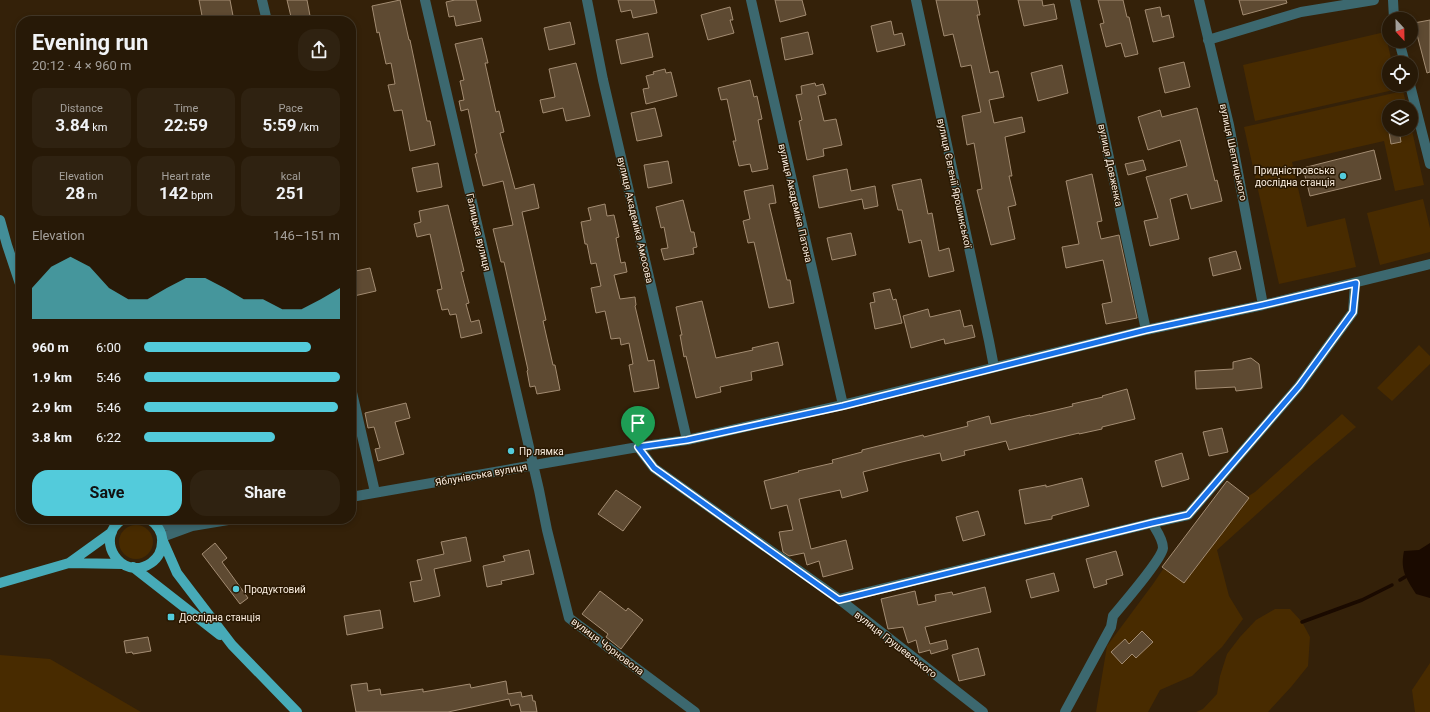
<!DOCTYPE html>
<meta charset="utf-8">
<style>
body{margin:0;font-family:Roboto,sans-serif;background:#2f2211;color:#f1f3f6;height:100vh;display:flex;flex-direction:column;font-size:15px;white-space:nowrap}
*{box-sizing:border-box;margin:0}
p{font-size:13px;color:#a4a09b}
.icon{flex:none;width:22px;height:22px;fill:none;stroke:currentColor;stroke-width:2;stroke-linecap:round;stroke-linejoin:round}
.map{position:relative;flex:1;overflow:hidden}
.side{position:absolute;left:16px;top:16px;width:340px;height:508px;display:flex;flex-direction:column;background:#271907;border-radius:16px;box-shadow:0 2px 6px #0003,0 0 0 1px #433828}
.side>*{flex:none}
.needle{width:26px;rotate:158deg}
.tools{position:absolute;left:1382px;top:12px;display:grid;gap:8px}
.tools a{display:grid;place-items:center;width:36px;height:36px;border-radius:50%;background:#271907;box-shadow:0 2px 6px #0003,0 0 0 1px #433828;font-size:20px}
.pin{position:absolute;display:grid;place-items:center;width:34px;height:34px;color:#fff;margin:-41px -17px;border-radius:50% 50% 50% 0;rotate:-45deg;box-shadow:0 0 4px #0007}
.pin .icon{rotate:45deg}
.round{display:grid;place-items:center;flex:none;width:42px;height:42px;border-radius:16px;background:#2f2211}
.head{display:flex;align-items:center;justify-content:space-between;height:68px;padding:0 16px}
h1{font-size:22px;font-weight:700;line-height:30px}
.stats{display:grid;grid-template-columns:repeat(3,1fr);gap:6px;height:68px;padding:4px 16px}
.stats div{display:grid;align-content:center;border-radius:10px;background:#2f2211;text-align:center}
.stats b{font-size:17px;font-weight:700}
.stats small{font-size:11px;font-weight:400}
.stats p{font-size:11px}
.chart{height:112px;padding:8px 16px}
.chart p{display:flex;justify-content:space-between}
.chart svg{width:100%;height:72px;margin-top:4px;fill:#53cbdb;opacity:.7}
.button{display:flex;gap:8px;margin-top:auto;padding:8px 16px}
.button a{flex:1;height:46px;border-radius:16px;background:#53cbdb;color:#111;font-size:16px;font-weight:700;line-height:46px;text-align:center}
.button a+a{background:#2f2211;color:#f1f3f6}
ul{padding:0 16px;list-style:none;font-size:13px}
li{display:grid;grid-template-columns:64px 48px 1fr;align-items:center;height:30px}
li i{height:10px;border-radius:5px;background:#53cbdb}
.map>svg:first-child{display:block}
.green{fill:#482b00}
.water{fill:#1a0a00}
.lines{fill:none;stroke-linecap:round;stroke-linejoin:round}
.stream{stroke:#1a0a00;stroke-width:3.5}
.building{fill:#5e4a32;stroke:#a38c72}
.minor{stroke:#3c686f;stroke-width:10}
.secondary{stroke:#438e98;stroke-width:10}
.primary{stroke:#47abb8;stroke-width:10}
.route-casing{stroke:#fff;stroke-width:8}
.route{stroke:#1a73e8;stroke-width:5}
.poi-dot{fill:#53cbdb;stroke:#291802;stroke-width:1.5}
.labels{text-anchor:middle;stroke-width:3;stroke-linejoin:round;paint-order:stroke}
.street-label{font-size:10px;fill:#fbeee0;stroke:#291802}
.poi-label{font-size:10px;fill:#fbeee0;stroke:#291802;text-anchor:start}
</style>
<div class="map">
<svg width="1430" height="712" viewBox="0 0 1430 712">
<rect width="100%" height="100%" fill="#342109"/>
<path class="green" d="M 1385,32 L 1392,63 L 1389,63 L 1389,85 L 1397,85 L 1398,89 L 1255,121 L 1243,65 Z
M 1403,91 L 1407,107 L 1389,107 L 1389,129 L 1411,129 L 1411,126 L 1424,185 L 1395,191 L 1384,141 L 1292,162 L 1307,227 L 1345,218 L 1356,267 L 1279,284 L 1244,127 Z
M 1423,199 L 1430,228 L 1430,252 L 1380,265 L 1367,213 Z
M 1419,345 L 1430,356 L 1430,364 L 1392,401 L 1377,388 Z
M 1342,414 L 1356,427 L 1310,466 L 1217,550 L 1229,596 L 1243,619 L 1222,647 L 1192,676 L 1160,690 L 1148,712 L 1096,712 L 1107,646 L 1153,584 L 1187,534 L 1255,492 Z
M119 542a17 17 0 1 1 34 0a17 17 0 1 1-34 0Z
M 1275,609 L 1290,609 L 1302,622 L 1310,637 L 1308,666 L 1291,687 L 1268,712 L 1196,712 L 1203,709 L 1217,694 L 1220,676 L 1227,654 L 1240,637 L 1256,620 Z
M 0,655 L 50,659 L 141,712 L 0,712 Z
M 1430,663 L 1430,712 L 1415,712 L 1412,690 Z"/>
<path class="water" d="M 1430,543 L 1430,598 L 1416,594 C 1406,578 1400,570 1404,551 L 1419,550 Z"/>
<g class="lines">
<path class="stream" d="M 1400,580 L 1405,577
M 1302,622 L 1362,600 L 1392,585"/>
</g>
<path class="building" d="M 199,0 L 230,0 L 234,21 L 203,21 Z
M 287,0 L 307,0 L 311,21 L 292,21 Z
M 400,0 L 409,40 L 410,40 L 427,121 L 430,121 L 435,145 L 410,151 L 402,110 L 394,111 L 388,85 L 395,84 L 391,63 L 386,64 L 379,32 L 377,33 L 372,6 Z
M 455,0 L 476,0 L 481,21 L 456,26 L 454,16 L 449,17 L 446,2 Z
M 618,0 L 654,0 L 657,13 L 633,18 L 631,10 L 621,12 Z
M 775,0 L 802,0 L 806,15 L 780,22 Z
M 936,0 L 977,0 L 980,15 L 977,15 L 990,73 L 998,71 L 1004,97 L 989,100 L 994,123 L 1022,117 L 1025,132 L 1005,137 L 1012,176 L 1009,176 L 1016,205 L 1008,207 L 1015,239 L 991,245 L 977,190 L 982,189 L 974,143 L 967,145 L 962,116 L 981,112 L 971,65 L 961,67 L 953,34 L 944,36 Z
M 1018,0 L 1042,0 L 1043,6 L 1054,4 L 1057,19 L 1024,26 Z
M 1098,0 L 1123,0 L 1127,17 L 1129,17 L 1138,54 L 1125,57 L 1121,43 L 1106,47 L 1100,24 L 1104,23 Z
M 1239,0 L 1286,0 L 1287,3 L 1243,15 Z
M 730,7 L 733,20 L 730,20 L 734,33 L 708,40 L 701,15 Z
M 1160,7 L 1162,17 L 1169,15 L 1174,37 L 1153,42 L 1145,10 Z
M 1430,20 L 1430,72 L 1427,73 L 1414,23 Z
M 891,21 L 894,35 L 902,33 L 905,45 L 877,52 L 871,26 Z
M 570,22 L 575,44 L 549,50 L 544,28 Z
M 808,32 L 813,54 L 785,60 L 781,38 Z
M 648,33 L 653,57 L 621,64 L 616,40 Z
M 482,38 L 488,63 L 485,63 L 496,112 L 499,111 L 504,132 L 500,133 L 515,189 L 534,184 L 539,208 L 522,212 L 546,320 L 543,321 L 553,365 L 555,365 L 560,390 L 537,394 L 535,386 L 530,387 L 527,371 L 528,370 L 504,262 L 501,262 L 493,229 L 513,225 L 503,181 L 483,186 L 475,154 L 477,153 L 468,109 L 461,111 L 459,101 L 464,100 L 460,81 L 464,80 L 455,44 Z
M 1184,62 L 1190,87 L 1165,93 L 1159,68 Z
M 576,63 L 590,116 L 566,121 L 563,108 L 543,113 L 540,100 L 555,97 L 549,69 Z
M 1062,65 L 1068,93 L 1038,101 L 1031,73 Z
M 665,69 L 666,73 L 671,72 L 677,96 L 646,104 L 643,89 L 649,88 L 646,76 L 654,74 L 653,72 Z
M 750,80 L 754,97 L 757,96 L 762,119 L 758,120 L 768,169 L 752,172 L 750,164 L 739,166 L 733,141 L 736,141 L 727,99 L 721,100 L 718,88 Z
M 815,83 L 816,86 L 823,84 L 826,94 L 818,96 L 824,121 L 836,119 L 842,145 L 823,149 L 824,156 L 807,160 L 799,121 L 802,120 L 796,95 L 802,94 L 801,86 Z
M 655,108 L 662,136 L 637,141 L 631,113 Z
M 1197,108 L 1215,181 L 1217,180 L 1222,201 L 1191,209 L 1187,194 L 1170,199 L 1179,239 L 1150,246 L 1144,221 L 1158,218 L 1146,177 L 1187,166 L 1180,140 L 1148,150 L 1138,117 L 1160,110 L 1162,117 Z
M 1399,130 L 1401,142 L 1391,144 L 1389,132 Z
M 1374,150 L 1381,179 L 1310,196 L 1303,168 Z
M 1143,160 L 1146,170 L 1128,175 L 1125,164 Z
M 668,161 L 672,183 L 648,188 L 644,165 Z
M 438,163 L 442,187 L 417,192 L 412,168 Z
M 847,169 L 851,191 L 875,186 L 878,206 L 864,209 L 862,199 L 819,208 L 813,176 Z
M 1092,174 L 1102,221 L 1097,222 L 1101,239 L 1119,235 L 1137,318 L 1106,324 L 1102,304 L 1112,302 L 1103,260 L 1066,268 L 1062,247 L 1079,244 L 1066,181 Z
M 921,179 L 928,214 L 932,213 L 939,251 L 949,248 L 954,271 L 929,277 L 921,240 L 909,243 L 902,210 L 898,210 L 892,185 Z
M 773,185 L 776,203 L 769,204 L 787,280 L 790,280 L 794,303 L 769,308 L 754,242 L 748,243 L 743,221 L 750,219 L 744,191 Z
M 683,200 L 691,232 L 694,232 L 697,247 L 693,248 L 694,254 L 664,260 L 661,249 L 668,248 L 664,227 L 661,228 L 656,207 Z
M 605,204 L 607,216 L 614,215 L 619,237 L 616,238 L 621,263 L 625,262 L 627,272 L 614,275 L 620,299 L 635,297 L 636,305 L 635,306 L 648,361 L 654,360 L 659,388 L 634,392 L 629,365 L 633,364 L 629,343 L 621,345 L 620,338 L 611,339 L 605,311 L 596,313 L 591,288 L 601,286 L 596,263 L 591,264 L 587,244 L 585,244 L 581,222 L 591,220 L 588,208 Z
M 448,205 L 464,271 L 461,272 L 469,303 L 466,304 L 471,322 L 479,320 L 482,333 L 461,338 L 456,314 L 450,315 L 448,309 L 442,310 L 437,290 L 442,289 L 430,234 L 417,237 L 414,224 L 421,222 L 419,211 Z
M 851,233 L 856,255 L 832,260 L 827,238 Z
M 1236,251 L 1241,269 L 1213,276 L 1209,258 Z
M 370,268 L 376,291 L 354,296 L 352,289 L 351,290 L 351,272 Z
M 890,289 L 893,300 L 896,299 L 902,323 L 875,329 L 870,303 L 875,302 L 873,293 Z
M 702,301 L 716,358 L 753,350 L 752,348 L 778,342 L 783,365 L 751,372 L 752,380 L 720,387 L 721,392 L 696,398 L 686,356 L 684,357 L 680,335 L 682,335 L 676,307 Z
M 928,309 L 930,317 L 960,310 L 964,327 L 972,325 L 975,337 L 945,344 L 944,339 L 911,348 L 903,316 Z
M 1251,358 L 1259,364 L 1262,388 L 1236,391 L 1235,387 L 1196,389 L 1195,371 L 1233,369 L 1233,362 Z
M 1127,389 L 1135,419 L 1102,427 L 1102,429 L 1079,434 L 1079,433 L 1009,450 L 1006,441 L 964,451 L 965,455 L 942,461 L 940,453 L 902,462 L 863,472 L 868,491 L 842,498 L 840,490 L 799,499 L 811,549 L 846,540 L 853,569 L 823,577 L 819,561 L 807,565 L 804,553 L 789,556 L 783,552 L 779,532 L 793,530 L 787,505 L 771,509 L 764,481 L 799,472 L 798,471 L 833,463 L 832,460 L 862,452 L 862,450 L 923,435 L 924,437 L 968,426 L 967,422 L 989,416 L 991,424 L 1030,415 L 1030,416 L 1073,406 L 1072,404 L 1103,397 L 1102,396 Z
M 406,403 L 410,418 L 395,422 L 404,454 L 378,461 L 375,449 L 380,448 L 374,427 L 368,428 L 365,413 Z
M 1222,428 L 1228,452 L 1209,456 L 1203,432 Z
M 1182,453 L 1189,479 L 1162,487 L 1155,461 Z
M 1082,478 L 1089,506 L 1052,516 L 1052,519 L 1025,524 L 1019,490 L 1046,485 L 1046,487 Z
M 1227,481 L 1249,498 L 1184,583 L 1162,567 Z
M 616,490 L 641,507 L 623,531 L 598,514 Z
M 978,511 L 985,535 L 963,541 L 956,517 Z
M 466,537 L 471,561 L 434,569 L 440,596 L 414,602 L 410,582 L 422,580 L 417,560 L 444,554 L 441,542 Z
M 215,543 L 227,558 L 222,562 L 248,598 L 240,604 L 202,554 Z
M 529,550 L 534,574 L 501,581 L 502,584 L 487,587 L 483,566 L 505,561 L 503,556 Z
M 1116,551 L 1123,575 L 1106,580 L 1107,584 L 1094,588 L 1086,559 Z
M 1054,573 L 1059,591 L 1031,598 L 1026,580 Z
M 985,587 L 991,612 L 925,627 L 930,644 L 946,640 L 948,649 L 931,654 L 930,650 L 919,653 L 916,640 L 908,643 L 903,627 L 888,629 L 881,599 L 915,591 L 918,605 L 936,601 L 935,595 L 952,592 L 953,595 Z
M 600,591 L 626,611 L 628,608 L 643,620 L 621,649 L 606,637 L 608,634 L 582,614 Z
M 380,610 L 383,628 L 347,635 L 344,616 Z
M 1142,631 L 1153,642 L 1136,658 L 1132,654 L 1122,664 L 1111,652 L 1125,639 L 1129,644 Z
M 148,637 L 151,651 L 133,654 L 132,652 L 126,653 L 124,641 Z
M 978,648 L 985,675 L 959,681 L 952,655 Z
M 506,681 L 508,694 L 521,692 L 522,697 L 532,695 L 533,701 L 535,701 L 537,712 L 521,712 L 519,704 L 511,706 L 509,699 L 448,712 L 356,712 L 351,685 L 367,683 L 368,691 L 380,689 L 381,695 L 423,689 L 423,692 L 470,684 L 471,688 Z"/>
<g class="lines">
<path class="minor" d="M 262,0 L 267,21
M 425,0 L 539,490 L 547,530 L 569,618 L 695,712
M 587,0 L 603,80 L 687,440
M 751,0 L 843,405
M 916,0 L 989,341 L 994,367
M 1075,0 L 1146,330
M 1199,0 L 1229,125 L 1263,305
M 1393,0 L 1394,19
M 1208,40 L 1301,12 L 1374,0
M 1399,41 L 1405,63
M 1410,85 L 1430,164
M 351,388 L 375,492
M 638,447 L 654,468 L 839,599 L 983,712
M 351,497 L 638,447 L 687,440 L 843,405 L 1146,330 L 1263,305 L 1430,264
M 152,520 L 164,525 L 186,526
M 1152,523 L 1188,515 L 1299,386 L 1353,312 L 1355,283
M 162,537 L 192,526 L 234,519
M 839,599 L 1152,523 C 1156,530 1163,539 1163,548 C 1162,559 1122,605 1113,616 L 1111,627 L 1065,712"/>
<path class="secondary" d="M 0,220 L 7,245 L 21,287"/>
<path class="primary" d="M 123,519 C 92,538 122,583 151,563 C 158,558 162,551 162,542 C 163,533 157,524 149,519
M 162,539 L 177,573 L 193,594 L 232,645 L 297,712
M 69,563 L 112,532
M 133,567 L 220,635
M 0,583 L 69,563 L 123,564"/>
</g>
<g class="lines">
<g class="route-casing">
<path id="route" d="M 1356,283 L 1353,312 L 1299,386 L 1188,515 L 1152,523 L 839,600 L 654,468 L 638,447 L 687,440 L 843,406 L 1146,330 L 1263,305 Z"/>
</g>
<use href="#route" class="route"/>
</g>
<g class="poi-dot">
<circle cx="1343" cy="176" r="4"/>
<circle cx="511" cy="451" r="4"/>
<circle cx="236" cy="589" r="4"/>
<rect x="167" y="613" width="8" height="8" rx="2"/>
</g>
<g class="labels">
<g class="street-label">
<text transform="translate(1234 152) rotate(78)" y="4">вулиця Шептицького</text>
<text transform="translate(1111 165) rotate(78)" y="4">вулиця Довженка</text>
<text transform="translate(955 183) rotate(78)" y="4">вулиця Євгенії Ярошинської</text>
<text transform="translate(796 203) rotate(77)" y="4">вулиця Академіка Патона</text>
<text transform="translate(636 220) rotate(77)" y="4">вулиця Академіка Амосова</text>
<text transform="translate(479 232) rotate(77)" y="4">Галицька вулиця</text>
<text transform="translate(481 474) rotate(-10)" y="4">Яблунівська вулиця</text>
<text transform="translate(896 644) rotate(38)" y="4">вулиця Грушевського</text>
<text transform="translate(608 646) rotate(37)" y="4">вулиця Чорновола</text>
</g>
<g class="poi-label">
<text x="1335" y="174" text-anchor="end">Придністровська<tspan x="1335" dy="12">дослідна станція</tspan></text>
<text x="519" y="455">Пр лямка</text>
<text x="244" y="593">Продуктовий</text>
<text x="179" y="621">Дослідна станція</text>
</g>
</g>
</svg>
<div class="tools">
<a><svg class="needle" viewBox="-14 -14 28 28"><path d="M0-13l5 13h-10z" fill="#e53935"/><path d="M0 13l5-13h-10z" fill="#a4a09b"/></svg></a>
<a><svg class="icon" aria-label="locate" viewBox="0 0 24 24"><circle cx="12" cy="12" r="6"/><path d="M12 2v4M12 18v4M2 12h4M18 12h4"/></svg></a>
<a><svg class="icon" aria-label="layers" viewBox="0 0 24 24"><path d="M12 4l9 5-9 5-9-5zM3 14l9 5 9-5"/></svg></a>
</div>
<div class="pin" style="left:638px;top:447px;background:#1e9e55"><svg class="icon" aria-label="arrive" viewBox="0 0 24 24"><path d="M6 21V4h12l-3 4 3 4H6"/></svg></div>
<section class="side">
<div class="head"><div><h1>Evening run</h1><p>20:12 · 4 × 960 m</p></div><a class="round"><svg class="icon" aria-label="share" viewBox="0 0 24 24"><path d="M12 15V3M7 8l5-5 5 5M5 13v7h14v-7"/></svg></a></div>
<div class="stats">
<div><p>Distance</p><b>3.84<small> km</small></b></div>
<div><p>Time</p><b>22:59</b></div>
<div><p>Pace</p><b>5:59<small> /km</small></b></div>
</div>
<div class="stats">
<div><p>Elevation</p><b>28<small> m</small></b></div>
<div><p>Heart rate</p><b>142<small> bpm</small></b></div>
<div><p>kcal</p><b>251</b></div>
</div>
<div class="chart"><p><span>Elevation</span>146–151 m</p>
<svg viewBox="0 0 160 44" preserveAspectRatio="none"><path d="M0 44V25L10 12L20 6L30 12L40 25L50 32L60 32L70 25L80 19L90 19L100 25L110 32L120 32L130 38L140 38L150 32L160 25V44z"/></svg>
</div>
<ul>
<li><b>960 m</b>6:00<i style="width:85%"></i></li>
<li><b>1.9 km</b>5:46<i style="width:100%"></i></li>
<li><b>2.9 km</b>5:46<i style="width:99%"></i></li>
<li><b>3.8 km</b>6:22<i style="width:67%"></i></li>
</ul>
<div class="button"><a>Save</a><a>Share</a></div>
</section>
</div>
